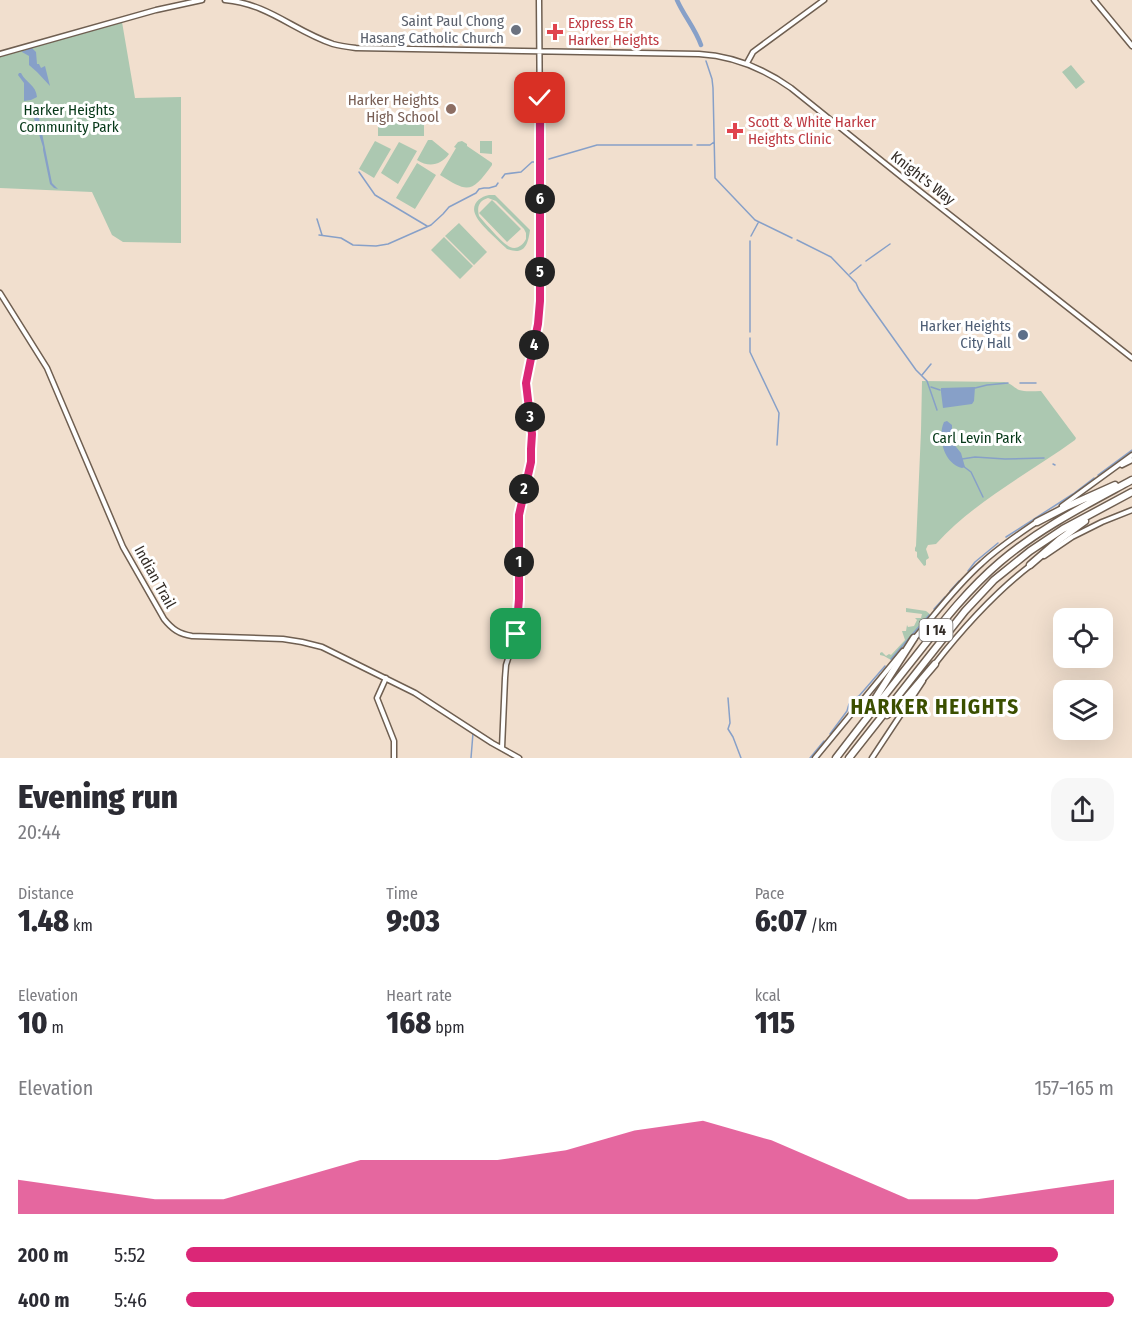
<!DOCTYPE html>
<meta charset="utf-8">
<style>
body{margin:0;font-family:"Fira Sans Condensed",sans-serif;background:#f7f7f7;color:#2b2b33;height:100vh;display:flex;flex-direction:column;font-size:22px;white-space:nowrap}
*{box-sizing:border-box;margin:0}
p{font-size:20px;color:#7c7c81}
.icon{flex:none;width:33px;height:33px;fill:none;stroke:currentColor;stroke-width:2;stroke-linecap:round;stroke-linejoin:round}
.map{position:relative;height:758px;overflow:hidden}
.panel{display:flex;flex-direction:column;background:#fff;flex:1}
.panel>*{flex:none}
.tools{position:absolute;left:1053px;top:608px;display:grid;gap:12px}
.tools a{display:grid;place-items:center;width:60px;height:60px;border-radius:12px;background:#fff;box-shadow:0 6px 24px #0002;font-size:30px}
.pin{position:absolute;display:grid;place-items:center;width:51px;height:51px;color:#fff;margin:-26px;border-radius:12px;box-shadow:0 3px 9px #0006}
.km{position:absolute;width:30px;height:30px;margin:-15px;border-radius:50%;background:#222;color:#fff;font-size:16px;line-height:30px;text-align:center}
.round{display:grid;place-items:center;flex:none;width:63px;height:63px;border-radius:18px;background:#f7f7f7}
.headline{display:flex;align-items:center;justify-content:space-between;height:102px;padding:0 18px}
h1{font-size:33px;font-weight:800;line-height:45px}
.metrics{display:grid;grid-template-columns:repeat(3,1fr);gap:9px;height:102px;padding:6px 18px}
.metrics div{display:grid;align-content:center}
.metrics b{font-size:30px;font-weight:800}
.metrics small{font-size:16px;font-weight:400}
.metrics p{font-size:16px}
.chart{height:168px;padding:12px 18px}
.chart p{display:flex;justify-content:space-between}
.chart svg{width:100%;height:108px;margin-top:6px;fill:#db2777;opacity:.7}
ul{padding:0 18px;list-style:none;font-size:20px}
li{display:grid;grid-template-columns:96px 72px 1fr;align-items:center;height:45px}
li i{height:15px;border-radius:8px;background:#db2777}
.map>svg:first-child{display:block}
.green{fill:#acc8b1;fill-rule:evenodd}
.water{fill:#87a0c8}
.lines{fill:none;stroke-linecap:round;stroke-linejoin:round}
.stream{stroke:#87a0c8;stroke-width:1.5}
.river{stroke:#87a0c8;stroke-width:4.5}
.secondary-casing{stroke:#6f5f51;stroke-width:7}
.highway-casing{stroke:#6f5f51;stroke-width:9}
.secondary{stroke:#fff;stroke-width:4}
.highway{stroke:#fff;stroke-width:6}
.route-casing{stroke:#fff;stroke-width:12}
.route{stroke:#db2777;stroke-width:8}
.worship-dot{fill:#6b7280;stroke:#fff;stroke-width:2}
.health-dot{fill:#e0444e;stroke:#fff;stroke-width:2}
.education-dot{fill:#8d6e63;stroke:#fff;stroke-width:2}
.service-dot{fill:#5c6f8a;stroke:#fff;stroke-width:2}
.labels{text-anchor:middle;stroke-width:6;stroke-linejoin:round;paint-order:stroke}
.shield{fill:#fff;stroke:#716c68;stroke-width:1.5}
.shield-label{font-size:14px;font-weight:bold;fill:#342d27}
.worship-label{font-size:15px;fill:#5b616d;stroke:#fff;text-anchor:end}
.health-label{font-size:15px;fill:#be3a42;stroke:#fff;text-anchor:start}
.education-label{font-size:15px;fill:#785e54;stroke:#fff;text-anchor:end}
.park-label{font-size:15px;fill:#063818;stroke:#fff}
.street-label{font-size:15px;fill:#342d27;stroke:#fff}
.service-label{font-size:15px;fill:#4e5e75;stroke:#fff;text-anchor:end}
.district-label{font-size:21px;font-weight:bold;letter-spacing:1.5px;fill:#3b4f00;stroke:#fff}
</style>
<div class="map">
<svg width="1132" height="758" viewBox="0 0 1132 758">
<rect width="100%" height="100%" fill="#f1dfce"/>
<path class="green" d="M 122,22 L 135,98 L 181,97 L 181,243 L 123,242 L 112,235 L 92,192 L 0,188 L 0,56 Z
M 1071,65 L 1085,82 L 1076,89 L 1062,72 Z
M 378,122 L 424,123 L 424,136 L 378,136 Z
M 428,140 L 432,140 L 449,154 C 441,165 429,168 417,160 Z
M 375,141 L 391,149 L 374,178 L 359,169 Z
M 462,141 L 467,144 L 467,146 L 492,163 L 492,165 C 472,193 468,193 440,175 L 456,148 L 454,147 L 458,142 Z
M 480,141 L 492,141 L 492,154 L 480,153 Z
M 399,142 L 417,151 L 398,184 L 381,173 Z
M 417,163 L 436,175 L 415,209 L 396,198 Z
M 489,195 L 495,195 L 530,230 C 528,244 525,256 507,249 C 500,242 480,225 476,216 C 470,205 479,197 489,195 ZM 488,198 L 496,201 L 524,229 L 526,233 L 526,239 C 523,245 517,250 510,247 C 503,244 485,223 479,216 C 477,208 478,201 488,198 Z
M 492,200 L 521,229 L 507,242 L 479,213 Z
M 459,223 L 487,252 L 474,265 L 445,236 Z
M 444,237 L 473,266 L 460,279 L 431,250 Z
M 922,381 L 1004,382 C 1011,383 1013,387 1019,390 C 1025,392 1034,391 1041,391 L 1076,438 L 1075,440 C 1028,474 975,501 936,544 L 928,545 L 926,549 L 929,558 L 926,560 L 926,565 L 924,566 L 917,557 L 917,552 L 915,551 L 915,548 L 916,546 L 921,431 Z
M 906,608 L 926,611 L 931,615 L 891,660 L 884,656 L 880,655 L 880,653 L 882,652 L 886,656 L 889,654 L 891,655 L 905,640 L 902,631 L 906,631 L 907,625 L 908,627 L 914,626 L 917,620 L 915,618 L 921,618 L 922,614 L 906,612 Z"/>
<path class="water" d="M 31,47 L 36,52 L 37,64 L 39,64 L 41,68 L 45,66 L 50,86 L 37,72 L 29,65 L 29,56 L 22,52 L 23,50 L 25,51 L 26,49 Z
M 19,73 L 21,73 C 26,83 36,85 37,97 L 31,100 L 24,101 L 24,83 L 18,75 Z
M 35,105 L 38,106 L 39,113 L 39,118 L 52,183 L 58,189 L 54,188 L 50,184 L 43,150 L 43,147 L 32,112 L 33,106 Z
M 975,387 L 974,401 L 972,404 L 943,408 L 941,392 L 941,388 Z
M 947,421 L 952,425 L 952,442 L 961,453 L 965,467 L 962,468 C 944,464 937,437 944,422 Z"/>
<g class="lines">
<path class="stream" d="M 706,61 L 712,79 L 713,88 L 715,178 L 755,220 L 792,238
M 697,145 L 710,145 L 714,142
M 549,159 L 597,145 L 692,145
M 359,172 L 375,195 L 427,226
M 502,178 L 505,174 L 521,172 L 532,162 L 536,162
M 317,219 L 322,235
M 319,235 L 341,238 L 353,245 L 376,246 L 388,244 L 431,225 L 443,214 L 449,207 L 476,193 L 479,189 L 484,188 L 489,188 L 496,186 L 498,183
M 751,236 L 758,223
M 797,240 L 831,257 L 856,283 L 859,290 L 916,370 L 927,381 L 937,410
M 750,241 L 750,332
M 866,261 L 890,244
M 850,274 L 861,265
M 750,338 L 750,352 L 779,413 L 777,445
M 922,375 L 931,364
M 1020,383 L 1036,383
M 931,387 L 940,390
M 975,388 L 987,385 L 1008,383
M 962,459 L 975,457 L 1005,459 L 1044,458
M 1053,464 L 1055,465
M 963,466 L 971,472 L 983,497
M 1098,475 L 1132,450
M 1006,537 L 1073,494 L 1094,478
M 968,571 L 975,562 L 998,543
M 950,591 L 959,581
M 934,609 L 945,597
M 891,659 L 929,615
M 728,698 L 730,723 L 728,729 L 733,737 L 741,758
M 854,699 L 859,696 L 885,666
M 830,734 L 847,711 L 849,704
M 471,758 L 473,733
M 810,758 L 824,741"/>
<path class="river" d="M 677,0 C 684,16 695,28 701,45"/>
<g class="secondary-casing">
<path id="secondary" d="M 225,0 C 269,4 294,31 333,44 C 340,46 348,47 356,48 L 699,54 C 734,56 763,68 791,88 L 903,178 L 1132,358
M 1094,0 L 1132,46
M 0,54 L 156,10 L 202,0
M 747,63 L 753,52 L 757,49 L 824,0
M 0,293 L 47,368 L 123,547 L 164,619 C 172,629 179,634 192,636 L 283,639 L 302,642 L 322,647 L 415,693 L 492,743 L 519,758
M 1122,465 L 1132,460
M 1062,506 L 1132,455
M 1044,556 L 1072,537 L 1102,522 L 1132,510
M 914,639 C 936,613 957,585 982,563 C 999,547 1019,534 1038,521
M 934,665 C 963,628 993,594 1031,565
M 386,678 L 377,698 L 394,741 L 394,758
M 502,748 L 505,678 L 506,665 L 516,634 L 519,617 L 519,515 L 531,462 L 532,434 L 526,383 L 538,324 L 540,128 L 539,0
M 815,758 L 903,651
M 872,758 L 923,681"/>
</g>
<g class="highway-casing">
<path id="highway" d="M 1037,522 L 1066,507 L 1115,485
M 1030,565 L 1059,540 L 1085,521
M 866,713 L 914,638
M 887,715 L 906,698 L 935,664
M 836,758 C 862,724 888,691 915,657 C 941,624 967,590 1000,562 C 1040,528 1086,505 1132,480
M 849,758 L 965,611 L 994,580 L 1030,551 L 1063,529 L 1132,492"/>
</g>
<use href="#secondary" class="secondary"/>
<use href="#highway" class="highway"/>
</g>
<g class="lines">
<g class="route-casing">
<path id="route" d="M 516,634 L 519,599 L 519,515 L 531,462 L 531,449 L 532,434 L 526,383 L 538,324 L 540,301 L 540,98"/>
</g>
<use href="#route" class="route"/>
</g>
<circle class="worship-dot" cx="516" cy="30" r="6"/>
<g class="health-dot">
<path d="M552 23h6v6h6v6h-6v6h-6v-6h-6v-6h6z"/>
<path d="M732 122h6v6h6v6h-6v6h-6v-6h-6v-6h6z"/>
</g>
<circle class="education-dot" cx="451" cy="109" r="6"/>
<circle class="service-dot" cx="1023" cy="335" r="6"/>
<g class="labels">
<rect class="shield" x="919.5" y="619" width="33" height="22" rx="4.5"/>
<g class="shield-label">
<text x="936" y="635">I 14</text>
</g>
<g class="worship-label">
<text x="504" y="26">Saint Paul Chong<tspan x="504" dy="17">Hasang Catholic Church</tspan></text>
</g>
<g class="health-label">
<text x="568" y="28">Express ER<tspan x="568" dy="17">Harker Heights</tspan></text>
<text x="748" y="127">Scott &amp; White Harker<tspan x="748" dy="17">Heights Clinic</tspan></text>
</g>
<g class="education-label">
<text x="439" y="105">Harker Heights<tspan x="439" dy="17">High School</tspan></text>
</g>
<g class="park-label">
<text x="69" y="115">Harker Heights<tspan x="69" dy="17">Community Park</tspan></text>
<text x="977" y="443">Carl Levin Park</text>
</g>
<g class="street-label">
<text transform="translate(923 178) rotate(38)" y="5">Knight's Way</text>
<text transform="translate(155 577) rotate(61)" y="5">Indian Trail</text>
</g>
<g class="service-label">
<text x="1011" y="331">Harker Heights<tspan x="1011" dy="17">City Hall</tspan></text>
</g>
<g class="district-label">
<text x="935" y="714">HARKER HEIGHTS</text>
</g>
</g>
</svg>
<div class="tools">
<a><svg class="icon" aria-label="locate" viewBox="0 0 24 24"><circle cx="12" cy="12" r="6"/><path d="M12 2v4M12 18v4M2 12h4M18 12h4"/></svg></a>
<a><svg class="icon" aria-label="layers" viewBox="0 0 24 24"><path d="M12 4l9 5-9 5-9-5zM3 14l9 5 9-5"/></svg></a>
</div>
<div class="pin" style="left:516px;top:634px;background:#1e9e55"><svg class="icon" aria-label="arrive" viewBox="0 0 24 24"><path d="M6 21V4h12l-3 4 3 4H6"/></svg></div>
<div class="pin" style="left:540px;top:98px;background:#d93025"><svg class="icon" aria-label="check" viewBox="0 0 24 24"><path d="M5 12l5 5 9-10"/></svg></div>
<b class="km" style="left:519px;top:562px">1</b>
<b class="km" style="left:524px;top:489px">2</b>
<b class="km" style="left:530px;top:417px">3</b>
<b class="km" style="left:534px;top:345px">4</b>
<b class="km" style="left:540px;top:272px">5</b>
<b class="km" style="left:540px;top:199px">6</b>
</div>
<section class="panel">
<div class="headline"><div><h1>Evening run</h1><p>20:44</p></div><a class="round"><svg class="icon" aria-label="share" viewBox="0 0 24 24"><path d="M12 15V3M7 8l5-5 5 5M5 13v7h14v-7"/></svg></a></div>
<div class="metrics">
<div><p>Distance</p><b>1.48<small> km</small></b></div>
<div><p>Time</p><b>9:03</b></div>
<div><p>Pace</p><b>6:07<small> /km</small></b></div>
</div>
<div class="metrics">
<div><p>Elevation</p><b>10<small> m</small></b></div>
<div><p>Heart rate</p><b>168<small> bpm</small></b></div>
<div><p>kcal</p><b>115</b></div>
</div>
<div class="chart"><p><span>Elevation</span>157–165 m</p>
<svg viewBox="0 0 160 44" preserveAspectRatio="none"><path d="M0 44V30L10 34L20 38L30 38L40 30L50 22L60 22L70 22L80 18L90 10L100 6L110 14L120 26L130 38L140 38L150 34L160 30V44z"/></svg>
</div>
<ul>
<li><b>200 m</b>5:52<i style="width:94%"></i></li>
<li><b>400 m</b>5:46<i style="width:100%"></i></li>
</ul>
</section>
